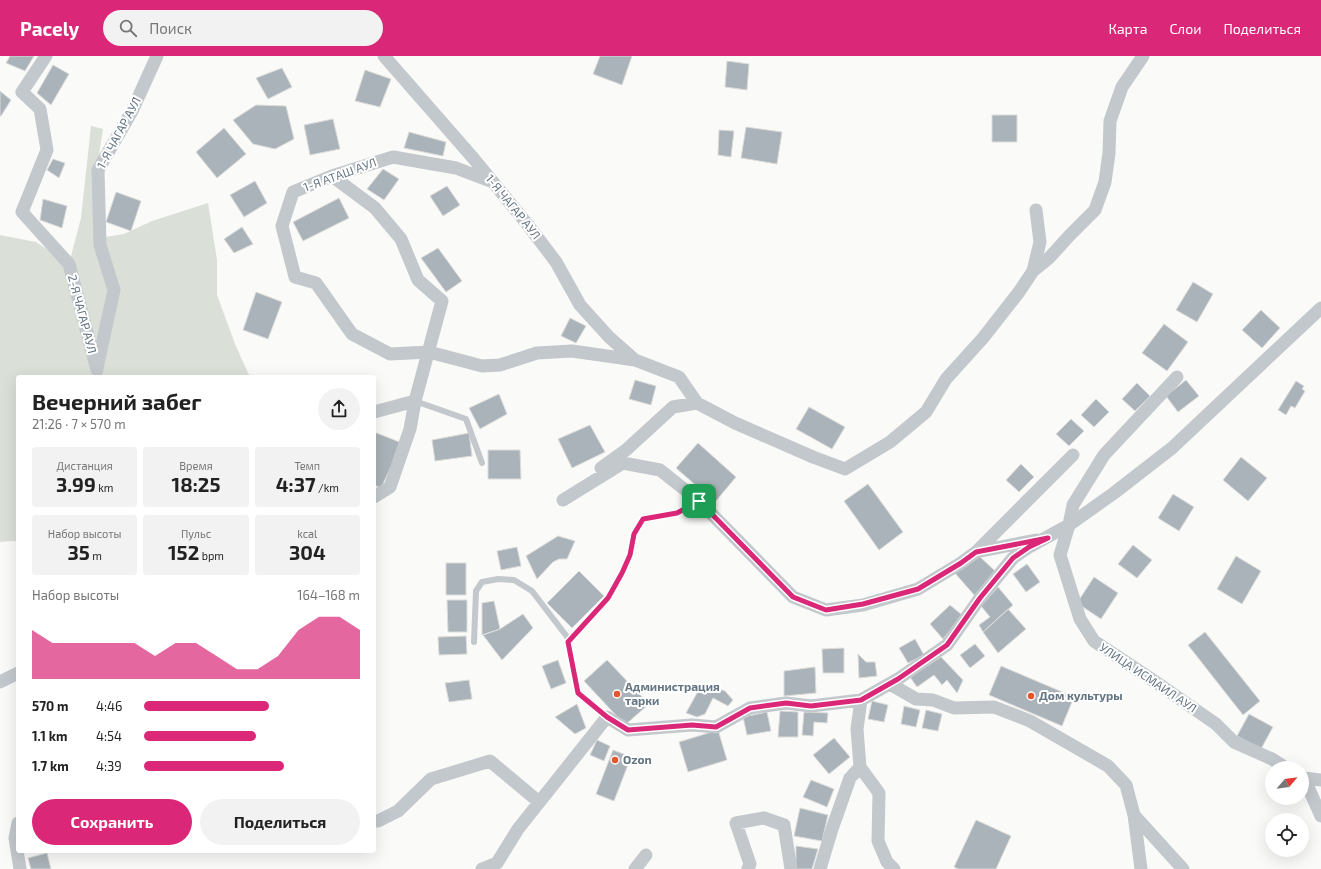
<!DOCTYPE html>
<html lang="ru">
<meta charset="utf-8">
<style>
body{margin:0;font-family:"Exo 2",sans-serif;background:#f2f2f2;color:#222;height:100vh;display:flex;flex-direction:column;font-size:15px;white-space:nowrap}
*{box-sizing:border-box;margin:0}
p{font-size:13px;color:#767676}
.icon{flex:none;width:22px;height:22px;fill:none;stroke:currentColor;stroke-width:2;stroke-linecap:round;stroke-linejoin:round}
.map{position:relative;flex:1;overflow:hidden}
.panel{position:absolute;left:16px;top:319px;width:360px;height:478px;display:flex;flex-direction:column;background:#fff;border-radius:4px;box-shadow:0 4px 16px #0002}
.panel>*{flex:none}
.needle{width:26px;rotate:61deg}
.buttons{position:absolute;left:1265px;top:705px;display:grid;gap:8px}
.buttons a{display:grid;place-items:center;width:44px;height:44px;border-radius:50%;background:#fff;box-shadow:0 4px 16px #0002;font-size:20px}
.pin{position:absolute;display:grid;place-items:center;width:34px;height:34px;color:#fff;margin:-17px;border-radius:8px;box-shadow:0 2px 6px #0006}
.round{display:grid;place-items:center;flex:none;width:42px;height:42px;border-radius:21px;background:#f2f2f2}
.headline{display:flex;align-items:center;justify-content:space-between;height:68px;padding:0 16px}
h1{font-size:22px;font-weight:700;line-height:30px}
.metrics{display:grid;grid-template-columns:repeat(3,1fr);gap:6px;height:68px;padding:4px 16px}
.metrics div{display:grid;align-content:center;border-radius:4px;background:#f2f2f2;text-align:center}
.metrics b{font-size:20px;font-weight:700}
.metrics small{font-size:11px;font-weight:400}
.metrics p{font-size:11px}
.chart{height:112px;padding:8px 16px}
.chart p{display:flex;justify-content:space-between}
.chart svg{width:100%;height:72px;margin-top:4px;fill:#db2777;opacity:.7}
.action{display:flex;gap:8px;margin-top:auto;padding:8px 16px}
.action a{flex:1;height:46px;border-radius:24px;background:#db2777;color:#fff;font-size:16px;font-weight:700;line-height:46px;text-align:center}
.action a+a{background:#f2f2f2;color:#222}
ul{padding:0 16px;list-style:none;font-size:13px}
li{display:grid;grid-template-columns:64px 48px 1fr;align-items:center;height:30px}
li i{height:10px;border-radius:5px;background:#db2777}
header{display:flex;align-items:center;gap:24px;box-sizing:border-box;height:56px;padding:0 20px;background:#db2777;color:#fff}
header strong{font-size:19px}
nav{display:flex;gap:22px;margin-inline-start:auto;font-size:14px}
.search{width:280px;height:36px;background:#f2f2f2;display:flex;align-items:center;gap:10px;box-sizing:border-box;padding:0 14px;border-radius:22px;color:#767676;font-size:15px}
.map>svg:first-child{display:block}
.green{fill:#dadfd7}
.building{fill:#aab3b9;stroke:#dcdcda}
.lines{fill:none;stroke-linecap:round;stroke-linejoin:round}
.lane{stroke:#c3c8cc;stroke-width:6}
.street{stroke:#c3c8cc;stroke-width:13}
.route-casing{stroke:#fff;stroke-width:8}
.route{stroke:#db2777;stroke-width:5}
.poi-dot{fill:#e4572e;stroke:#fff;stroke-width:1.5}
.labels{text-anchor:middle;stroke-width:4;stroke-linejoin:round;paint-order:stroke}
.street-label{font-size:12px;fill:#657683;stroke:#fff}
.poi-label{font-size:12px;font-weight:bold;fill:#657683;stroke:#fff;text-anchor:start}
</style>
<header>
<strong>Pacely</strong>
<div class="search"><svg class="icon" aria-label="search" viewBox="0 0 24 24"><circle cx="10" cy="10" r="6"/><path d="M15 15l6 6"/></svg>Поиск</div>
<nav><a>Карта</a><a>Слои</a><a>Поделиться</a></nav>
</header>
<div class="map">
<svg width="1321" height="813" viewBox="0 0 1321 813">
<rect width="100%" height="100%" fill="#fafaf8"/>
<path class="green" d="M 91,70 L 103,73 L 95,124 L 100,182 L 124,178 L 152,165 L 208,147 L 217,204 L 217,239 L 235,288 L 248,317 L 251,321 L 18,321 L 18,486 L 13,485 L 0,486 L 0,179 L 36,186 L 69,208 L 81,162 Z"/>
<path class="building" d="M 10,0 L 34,0 L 25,15 L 6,7 Z
M 600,0 L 632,0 L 622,29 L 593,18 Z
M 727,5 L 749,8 L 747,34 L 725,31 Z
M 53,9 L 69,18 L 51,49 L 37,37 Z
M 282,12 L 292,31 L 268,43 L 256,22 Z
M 365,14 L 391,23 L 380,51 L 355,45 Z
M 0,35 L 11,44 L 1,60 L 0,60 Z
M 256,49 L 286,50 L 294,83 L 275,93 L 253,88 L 233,64 Z
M 992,59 L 1017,59 L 1017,86 L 992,86 Z
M 333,63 L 340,93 L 310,99 L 304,69 Z
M 746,71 L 782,76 L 777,108 L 741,102 Z
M 224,72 L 246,98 L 217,122 L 196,96 Z
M 719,74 L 734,75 L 731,101 L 718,99 Z
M 409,76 L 446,86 L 443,100 L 404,92 Z
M 53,103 L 65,107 L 59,122 L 47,114 Z
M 383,113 L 399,123 L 384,144 L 367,133 Z
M 255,125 L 267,147 L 244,161 L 230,139 Z
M 447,130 L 460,149 L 443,160 L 430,140 Z
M 116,136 L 141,145 L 131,175 L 106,166 Z
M 339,142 L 349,162 L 303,185 L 293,166 Z
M 43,143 L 67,150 L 62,172 L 40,164 Z
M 242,171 L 253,188 L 234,197 L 224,183 Z
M 438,192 L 462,225 L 446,236 L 421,202 Z
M 1193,226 L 1213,238 L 1197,266 L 1176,254 Z
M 256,236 L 282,246 L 268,283 L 243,274 Z
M 1261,254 L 1280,272 L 1262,292 L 1242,274 Z
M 570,262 L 586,270 L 576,287 L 561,280 Z
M 1164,268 L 1188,286 L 1167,315 L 1142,297 Z
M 635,324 L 656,330 L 651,349 L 629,343 Z
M 1186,324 L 1199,340 L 1178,356 L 1166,340 Z
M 1296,325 L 1304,330 L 1302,333 L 1305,335 L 1295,352 L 1291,350 L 1286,359 L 1278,354 Z
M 1137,327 L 1150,340 L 1135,355 L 1122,343 Z
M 499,338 L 507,358 L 480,373 L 469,352 Z
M 1096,343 L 1109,356 L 1094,371 L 1081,359 Z
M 809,351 L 845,371 L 832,393 L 796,373 Z
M 1071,363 L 1084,375 L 1069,390 L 1056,378 Z
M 590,369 L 605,396 L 572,412 L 558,383 Z
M 374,376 L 402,387 L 381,432 L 374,429 Z
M 469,377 L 472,400 L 435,405 L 432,384 Z
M 698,387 L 736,421 L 715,446 L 676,412 Z
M 488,394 L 520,394 L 521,423 L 488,423 Z
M 1241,401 L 1267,422 L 1248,445 L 1223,424 Z
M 1021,408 L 1034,421 L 1019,436 L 1006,424 Z
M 868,428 L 903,476 L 879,494 L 844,445 Z
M 1173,438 L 1194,451 L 1179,475 L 1158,462 Z
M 558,480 L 575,485 L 567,503 L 559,503 L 553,506 L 537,523 L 526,500 Z
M 1133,489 L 1152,504 L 1137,522 L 1118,508 Z
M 517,491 L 521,510 L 501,514 L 497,495 Z
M 978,499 L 995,515 L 975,540 L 954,516 Z
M 1236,500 L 1261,515 L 1242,548 L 1217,533 Z
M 446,507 L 466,507 L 466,539 L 446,539 Z
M 1027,508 L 1040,526 L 1026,536 L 1013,518 Z
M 579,515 L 604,540 L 572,572 L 547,547 Z
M 1094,521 L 1118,537 L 1101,563 L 1077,547 Z
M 998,531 L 1013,549 L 983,576 L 979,569 L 990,561 L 981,550 Z
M 447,544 L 467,544 L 467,576 L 448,576 Z
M 494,545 L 500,573 L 482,579 L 482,547 Z
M 950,549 L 962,559 L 943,583 L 930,568 Z
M 1008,553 L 1026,573 L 998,597 L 983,576 Z
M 523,558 L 533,572 L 502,604 L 483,579 L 500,573 Z
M 1205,576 L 1260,645 L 1243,659 L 1188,589 Z
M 466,580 L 467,598 L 439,599 L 438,581 Z
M 915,583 L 924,599 L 908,607 L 899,592 Z
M 975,588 L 985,600 L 970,612 L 960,599 Z
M 844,592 L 844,617 L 823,617 L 822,593 Z
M 858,598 L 866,606 L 875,606 L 877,620 L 859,622 Z
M 941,601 L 963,624 L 957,637 L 947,624 L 942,629 L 934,619 L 917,631 L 910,621 Z
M 558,604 L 566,627 L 551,633 L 542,610 Z
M 607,604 L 649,648 L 625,669 L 584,625 Z
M 1001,610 L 1074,641 L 1062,670 L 989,639 Z
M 815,611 L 816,637 L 784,640 L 784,615 Z
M 469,624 L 472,643 L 449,646 L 445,627 Z
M 702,628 L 725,635 L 733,644 L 728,650 L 713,642 L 705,658 L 697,661 L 686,657 Z
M 872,645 L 888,649 L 884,666 L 868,663 Z
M 577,648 L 586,672 L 575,678 L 555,661 Z
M 904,650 L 920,654 L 916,671 L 901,668 Z
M 926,654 L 942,658 L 938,675 L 922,672 Z
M 780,655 L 798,656 L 798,681 L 778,681 Z
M 767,656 L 771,675 L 747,679 L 743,661 Z
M 804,656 L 828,657 L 827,667 L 814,666 L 813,680 L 802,679 Z
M 1249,658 L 1273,671 L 1261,693 L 1237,680 Z
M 718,674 L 727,704 L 688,716 L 679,686 Z
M 834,682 L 850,701 L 829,718 L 813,699 Z
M 597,684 L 610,690 L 604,705 L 590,699 Z
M 613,694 L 631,701 L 614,745 L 596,738 Z
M 811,724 L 834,733 L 827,751 L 803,741 Z
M 800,752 L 828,759 L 822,785 L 794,780 Z
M 976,764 L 1011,780 L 996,813 L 958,813 L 954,811 Z
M 796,790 L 818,793 L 812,813 L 796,813 Z
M 47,797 L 51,813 L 31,813 L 28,802 Z"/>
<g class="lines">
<path class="lane" d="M 415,345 L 466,363 L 482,407
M 474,586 L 476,535 L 482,526 L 498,523 L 514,524 L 532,535 L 568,582 L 578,637 L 607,661
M 568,586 L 607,542 L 622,517 L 630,499 L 634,477 L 643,463 L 677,457 L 699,445"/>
<path class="street" d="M 46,0 L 22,36 L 40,53 L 47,94 L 22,156 L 69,208 L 97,314
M 384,0 L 474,103 L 528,169 L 556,206 L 580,249 L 609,281 L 635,304
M 332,120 L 375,152 L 401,183 L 418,224 L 442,245 L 415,345 L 374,356
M 493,126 L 456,112 L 393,101 L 332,120 L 293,136 L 282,170 L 295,221 L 316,227 L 352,278 L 390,298 L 429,296 L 482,310 L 500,309 L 537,297 L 572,295 L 635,304 L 679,321 L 697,347 L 735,367 L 813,401 L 845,413 L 890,386 L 926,356 L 946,323 L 983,282 L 1019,236 L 1033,215 L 1040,186 L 1036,154
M 1033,215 L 1049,202 L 1069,180 L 1095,154 L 1105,126 L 1109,97 L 1110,65 L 1122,31 L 1143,0
M 97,312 L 114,234 L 100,189 L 98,114 L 132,55 L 157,0
M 1177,321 L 1104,399 L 1073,449 L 1069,469 L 1060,499 L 1080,563 L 1094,585 L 1157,627 L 1216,668 L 1234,686 L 1272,703 L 1286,712
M 601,412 L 626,394 L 673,351 L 697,347
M 374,441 L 390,431 L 410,373 L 415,345
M 563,444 L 623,407 L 660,414 L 699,445 L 793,541 L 826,554 L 863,549 L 918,533 L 961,507 L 976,496 L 1036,484
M 976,496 L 1073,399
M 0,626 L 18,617
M 890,628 L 916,643 L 933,644 L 954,652 L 994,651 L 1030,665 L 1108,710 L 1126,729 L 1134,759 L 1183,813
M 860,711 L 879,737 L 878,785 L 887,806 L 894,813
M 1321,724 L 1304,722 L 1321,760
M 1134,759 L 1141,813
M 374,765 L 378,765 L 398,755 L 431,723 L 490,705 L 539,746
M 18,767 L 15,782 L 20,813
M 482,813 L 497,807 L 518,773 L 607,661 L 628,674 L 692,669 L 716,671 L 750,652 L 786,647 L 811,650 L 861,644 L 898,623 L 947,589 L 980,542 L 1013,502 L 1029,491 L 1069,469 L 1114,437 L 1172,392 L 1321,252
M 635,813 L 646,799
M 748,813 L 750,808 L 736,767 L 764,762 L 784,769 L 791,813
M 820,813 L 832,773 L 850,722 L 860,711 L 857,673 L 861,644"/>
</g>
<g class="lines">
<g class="route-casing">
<path id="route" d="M 699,445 L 793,541 L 826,554 L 863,548 L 918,533 L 961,507 L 976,496 L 1048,482 L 1029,491 L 1013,502 L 980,542 L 947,589 L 898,623 L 861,644 L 811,650 L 786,647 L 750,652 L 716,671 L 692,669 L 628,674 L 607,661 L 578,637 L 568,586 L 608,542 L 622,517 L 630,499 L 634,478 L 643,463 L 677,457 Z"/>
</g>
<use href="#route" class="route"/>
</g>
<g class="poi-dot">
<circle cx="617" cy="638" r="4"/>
<circle cx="1031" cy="640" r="4"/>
<circle cx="615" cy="704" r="4"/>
</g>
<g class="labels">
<g class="street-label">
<text transform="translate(119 77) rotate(-62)" y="4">1-Я ЧАГАР АУЛ</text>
<text transform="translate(340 119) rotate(-20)" y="4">1-Я АТАШ АУЛ</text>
<text transform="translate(513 151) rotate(51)" y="4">1-Я ЧАГАР АУЛ</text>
<text transform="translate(82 258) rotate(75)" y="4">2-Я ЧАГАР АУЛ</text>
<text transform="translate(1148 622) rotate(34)" y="4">УЛИЦА ИСМАИЛ АУЛ</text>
</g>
<g class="poi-label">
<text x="625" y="635">Администрация<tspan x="625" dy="14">тарки</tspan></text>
<text x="1039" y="644">Дом культуры</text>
<text x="623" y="708">Ozon</text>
</g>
</g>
</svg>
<div class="buttons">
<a><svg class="needle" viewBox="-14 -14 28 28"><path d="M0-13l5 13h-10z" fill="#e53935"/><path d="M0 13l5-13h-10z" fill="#767676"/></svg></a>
<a><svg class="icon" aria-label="locate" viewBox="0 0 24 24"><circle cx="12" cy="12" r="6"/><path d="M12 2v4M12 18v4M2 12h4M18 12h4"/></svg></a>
</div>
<div class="pin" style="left:699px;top:445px;background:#1e9e55"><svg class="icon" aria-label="arrive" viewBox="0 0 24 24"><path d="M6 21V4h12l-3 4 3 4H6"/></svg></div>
<section class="panel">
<div class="headline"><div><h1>Вечерний забег</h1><p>21:26 · 7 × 570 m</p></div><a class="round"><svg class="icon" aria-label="share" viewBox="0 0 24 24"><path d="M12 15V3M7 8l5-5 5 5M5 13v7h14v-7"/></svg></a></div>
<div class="metrics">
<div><p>Дистанция</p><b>3.99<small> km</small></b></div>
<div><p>Время</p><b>18:25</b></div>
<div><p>Темп</p><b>4:37<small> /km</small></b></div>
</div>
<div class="metrics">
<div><p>Набор высоты</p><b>35<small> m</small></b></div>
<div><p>Пульс</p><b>152<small> bpm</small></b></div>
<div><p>kcal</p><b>304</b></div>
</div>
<div class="chart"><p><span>Набор высоты</span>164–168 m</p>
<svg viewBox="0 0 160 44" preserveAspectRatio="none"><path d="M0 44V14L10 22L20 22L30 22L40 22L50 22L60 30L70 22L80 22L90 30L100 38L110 38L120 30L130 14L140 6L150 6L160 14V44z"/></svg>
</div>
<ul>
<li><b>570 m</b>4:46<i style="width:58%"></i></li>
<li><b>1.1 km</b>4:54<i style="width:52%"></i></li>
<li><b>1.7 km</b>4:39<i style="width:65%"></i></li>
</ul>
<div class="action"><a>Сохранить</a><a>Поделиться</a></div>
</section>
</div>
